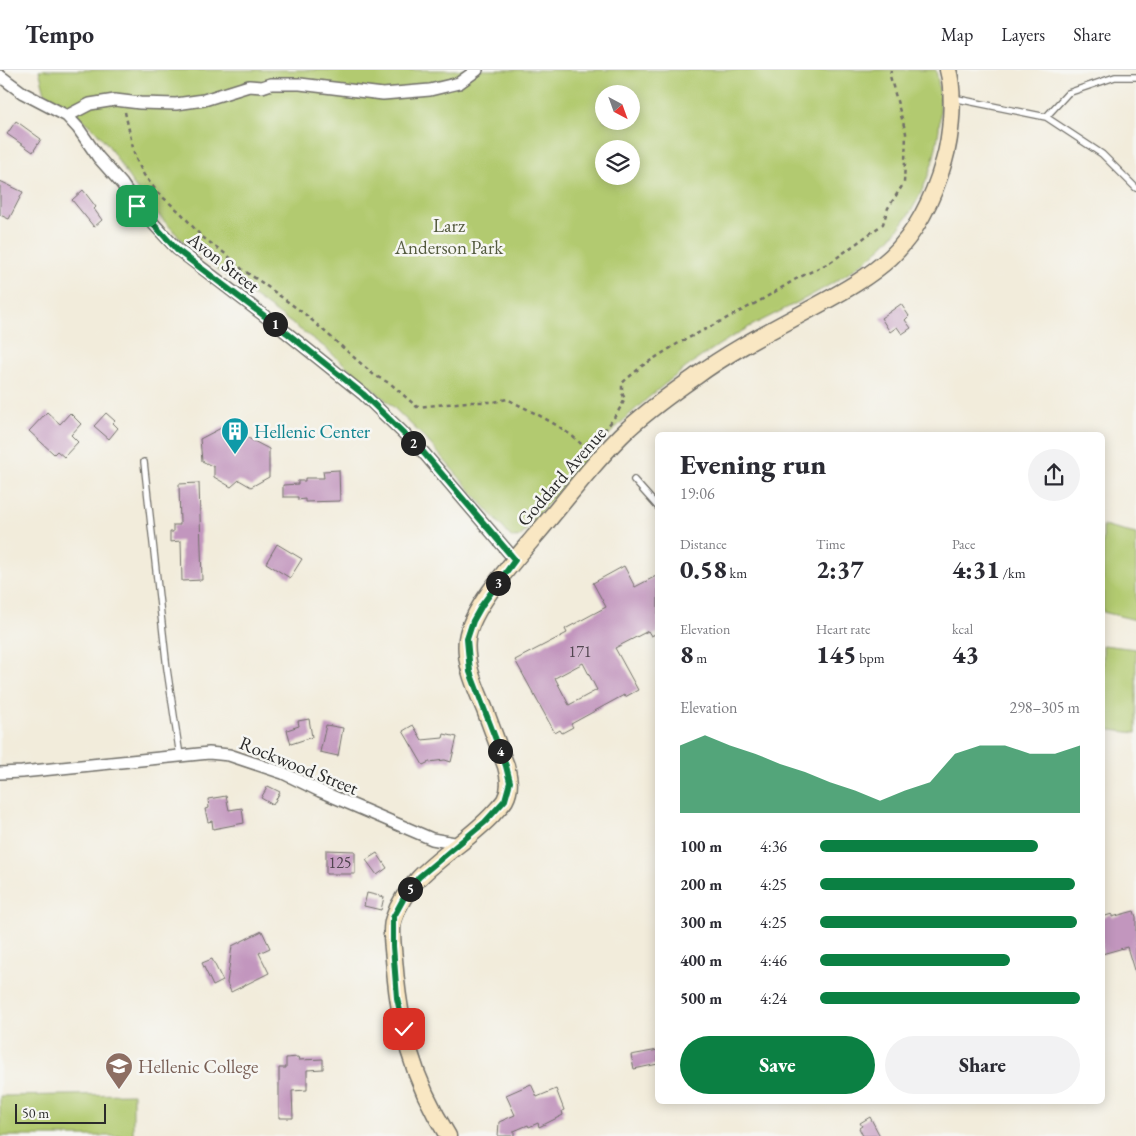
<!DOCTYPE html>
<meta charset="utf-8">
<style>
body{margin:0;font-family:"EB Garamond",serif;background:#f2f2f3;color:#2b2b33;height:100vh;display:flex;flex-direction:column;font-size:19px;white-space:nowrap}
*{box-sizing:border-box;margin:0}
p{font-size:16px;color:#7c7c81}
.icon{flex:none;width:28px;height:28px;fill:none;stroke:currentColor;stroke-width:2;stroke-linecap:round;stroke-linejoin:round}
.map{position:relative;flex:1;overflow:hidden}
.side{position:absolute;left:655px;top:362px;width:450px;height:672px;display:flex;flex-direction:column;background:#fff;border-radius:8px;box-shadow:0 2px 12px #0003}
.side>*{flex:none}
.needle{width:32px;rotate:139deg}
.buttons{position:absolute;left:595px;top:15px;display:grid;gap:10px}
.buttons a{display:grid;place-items:center;width:45px;height:45px;border-radius:50%;background:#fff;box-shadow:0 2px 12px #0003;font-size:25px}
.scale{position:absolute;left:15px;bottom:12px;width:91px;box-sizing:border-box;padding-left:5px;border:2px solid #2b2b2b;border-top:0;font-size:14px;line-height:18px;white-space:nowrap;color:#2b2b2b;-webkit-text-stroke:4px #f6f6f2;paint-order:stroke}
.pin{position:absolute;display:grid;place-items:center;width:42px;height:42px;color:#fff;margin:-21px;border-radius:10px;box-shadow:0 2px 8px #0006}
.km{position:absolute;width:25px;height:25px;margin:-12px;border-radius:50%;background:#222;color:#fff;font-size:14px;line-height:25px;text-align:center}
.round{display:grid;place-items:center;flex:none;width:52px;height:52px;border-radius:26px;background:#f2f2f3}
.headline{display:flex;align-items:center;justify-content:space-between;height:85px;padding:0 25px}
h1{font-size:28px;font-weight:800;line-height:38px}
.metrics{display:grid;grid-template-columns:repeat(3,1fr);gap:8px;height:85px;padding:5px 25px}
.metrics div{display:grid;align-content:center}
.metrics b{font-size:25px;font-weight:800}
.metrics small{font-size:14px;font-weight:400}
.metrics p{font-size:14px}
.chart{height:140px;padding:10px 25px}
.chart p{display:flex;justify-content:space-between}
.chart svg{width:100%;height:90px;margin-top:5px;fill:#0b8043;opacity:.7}
.button{display:flex;gap:10px;margin-top:auto;padding:10px 25px}
.button a{flex:1;height:58px;border-radius:30px;background:#0b8043;color:#fff;font-size:20px;font-weight:800;line-height:58px;text-align:center}
.button a+a{background:#f2f2f3;color:#2b2b33}
ul{padding:0 25px;list-style:none;font-size:16px}
li{display:grid;grid-template-columns:80px 60px 1fr;align-items:center;height:38px}
li i{height:12px;border-radius:6px;background:#0b8043}
header{display:flex;align-items:center;gap:30px;box-sizing:border-box;height:70px;padding:0 25px;background:#fff;border-bottom:1px solid #e1e1e2}
header strong{font-size:24px}
nav{display:flex;gap:28px;margin-inline-start:auto;font-size:18px}
.map>svg:first-child{display:block}
.green{fill:#b2ca6f;stroke:#6e7a4d;fill-rule:evenodd}
.building{fill:#c296be;fill-rule:evenodd}
.lines{fill:none;stroke-linecap:round;stroke-linejoin:round}
.service-casing{stroke:#716f69;stroke-width:8}
.minor-casing{stroke:#716f69;stroke-width:14}
.secondary-casing{stroke:#716f69;stroke-width:19}
.path{stroke:#716f69;stroke-width:2.5;stroke-dasharray:4 4;stroke-linecap:butt}
.service{stroke:#fff;stroke-width:5.5}
.minor{stroke:#fff;stroke-width:11}
.secondary{stroke:#f9e7c3;stroke-width:16}
.route-casing{stroke:#fff;stroke-width:10}
.route{stroke:#0b8043;stroke-width:6}
.labels{text-anchor:middle;stroke-width:5;stroke-linejoin:round;paint-order:stroke}
.number-label{font-size:16px;fill:#514650}
.park-label{font-size:19px;fill:#545b3f;stroke:#f6f6f2}
.street-label{font-size:19px;fill:#2b2b2b;stroke:#f6f6f2}
.culture-label{font-size:19px;fill:#0d838f;stroke:#f6f6f2;text-anchor:start}
.education-label{font-size:19px;fill:#785e54;stroke:#f6f6f2;text-anchor:start}
</style>
<header>
<strong>Tempo</strong>
<nav><a>Map</a><a>Layers</a><a>Share</a></nav>
</header>
<div class="map">
<svg width="1136" height="1066" viewBox="0 0 1136 1066">
<rect width="100%" height="100%" fill="#f6f6f2"/>
<filter id="ink" filterUnits="userSpaceOnUse"><feTurbulence type="fractalNoise" baseFrequency=".02" numOctaves="2"/><feDisplacementMap in="SourceGraphic" scale="10" xChannelSelector="R" yChannelSelector="G"/><feConvolveMatrix kernelMatrix="1 2 1 2 8 2 1 2 1" color-interpolation-filters="sRGB"/></filter>
<filter id="wash" filterUnits="userSpaceOnUse"><feTurbulence type="fractalNoise" baseFrequency=".0096" numOctaves="4" result="noise"/><feDisplacementMap in="SourceGraphic" scale="20" xChannelSelector="R" yChannelSelector="G"/><feGaussianBlur stdDeviation="1.12" result="paint"/><feColorMatrix in="noise" values="0 0 0 0 0 0 0 0 0 0 0 0 0 0 0 0 0 1.4 0 .05"/><feComposite in="paint" operator="in"/></filter>
<g filter="url(#wash)">
<rect width="100%" height="100%" fill="#f2ecdb"/>
<path class="green" d="M 39,0 L 936,0 C 943,33 941,64 931,97 C 903,187 827,217 751,256 C 729,268 707,282 687,297 C 634,336 591,380 550,431 C 541,443 530,454 521,466 L 517,468 L 511,467 L 426,369 L 387,331 L 323,276 L 223,204 L 184,172 L 150,136 L 135,117 L 108,75 L 96,61 L 67,35 L 45,23 ZM 604,24 L 631,24 L 631,51 L 604,51 ZM 604,79 L 631,79 L 631,106 L 604,106 Z
M 1103,456 L 1136,464 L 1136,550 L 1103,542 Z
M 1103,575 L 1136,579 L 1136,663 L 1103,659 Z
M 133,1024 L 133,1066 L 0,1066 L 0,1026 Z"/>
<g id="blocks">
<path class="building" d="M 16,51 L 41,69 L 33,82 L 7,64 Z
M 0,111 L 23,122 L 9,149 L 0,145 Z
M 83,120 L 96,137 L 94,139 L 102,150 L 94,157 L 72,130 Z
M 901,234 L 909,246 L 905,250 L 911,258 L 902,264 L 897,257 L 890,262 L 881,248 Z
M 47,342 L 60,354 L 70,343 L 81,354 L 71,365 L 78,372 L 64,387 L 57,381 L 54,384 L 29,361 Z
M 106,343 L 115,351 L 113,353 L 118,358 L 109,369 L 94,356 Z
M 225,356 L 269,379 L 269,407 L 251,417 L 239,410 L 231,417 L 214,407 L 214,397 L 202,391 L 200,369 Z
M 339,400 L 340,431 L 305,432 L 305,429 L 298,430 L 298,427 L 283,427 L 283,415 L 298,414 L 298,411 L 305,411 L 305,408 L 324,408 L 323,401 Z
M 199,413 L 202,510 L 182,511 L 181,471 L 170,472 L 170,462 L 173,462 L 173,455 L 180,455 L 179,414 Z
M 277,474 L 302,489 L 290,508 L 266,493 Z
M 624,496 L 635,517 L 658,505 L 658,563 L 651,566 L 648,561 L 615,578 L 638,620 L 625,627 L 624,625 L 571,654 L 573,657 L 562,663 L 560,660 L 555,663 L 515,590 L 567,563 L 565,559 L 606,537 L 593,513 ZM 583,593 L 597,620 L 569,635 L 555,608 Z
M 309,649 L 312,667 L 291,674 L 287,660 L 299,656 L 298,651 Z
M 326,655 L 343,658 L 338,686 L 320,682 Z
M 413,655 L 422,670 L 443,668 L 444,664 L 457,667 L 451,692 L 445,690 L 429,692 L 423,695 L 403,661 Z
M 268,716 L 280,722 L 273,735 L 261,728 Z
M 226,726 L 229,740 L 242,738 L 244,753 L 213,759 L 212,751 L 208,752 L 205,739 L 209,738 L 208,729 Z
M 326,780 L 355,781 L 355,804 L 326,804 Z
M 377,783 L 387,798 L 377,805 L 366,790 Z
M 367,823 L 384,827 L 381,840 L 364,836 Z
M 1134,841 L 1136,847 L 1136,900 L 1134,900 L 1127,877 L 1102,884 L 1102,847 L 1112,844 L 1112,847 Z
M 262,861 L 270,878 L 259,883 L 269,903 L 231,922 L 227,913 L 232,876 Z
M 212,889 L 223,911 L 213,916 L 202,893 Z
M 658,980 L 658,994 L 634,999 L 631,985 Z
M 298,987 L 299,990 L 323,989 L 323,999 L 307,1000 L 307,1020 L 292,1021 L 293,1048 L 279,1048 L 279,998 L 286,998 L 286,988 Z
M 531,1014 L 537,1027 L 556,1019 L 564,1040 L 562,1041 L 563,1045 L 539,1057 L 538,1053 L 529,1057 L 528,1055 L 514,1061 L 514,1066 L 498,1066 L 499,1052 L 515,1045 L 506,1025 Z
M 870,1047 L 880,1066 L 863,1066 L 859,1058 L 862,1056 L 860,1053 Z"/>
</g>
</g>
<g filter="url(#ink)">
<use href="#blocks" fill-opacity="0" stroke="#716f69" stroke-width="1"/>
<g class="lines">
<g class="service-casing">
<path id="service" d="M 1136,7 L 1115,7 L 1068,23 L 1046,47 L 1102,84 L 1136,118
M 953,28 L 1046,47
M 144,392 L 167,599 L 180,686
M 634,410 L 658,437"/>
</g>
<g class="minor-casing">
<path id="minor" d="M 0,6 L 23,23 L 67,46 L 78,58 L 98,87 L 122,114 L 137,136 L 177,179 L 287,263 L 363,324 L 423,382 L 515,490
M 67,46 L 90,34 L 115,30 L 140,33 L 176,34 L 204,30 L 249,16 L 262,17 L 271,14 L 300,14 L 383,24 L 430,20 L 459,13 L 477,0
M 0,703 L 22,702 L 209,683 L 229,685 L 283,703 L 320,721 L 432,769 L 460,774"/>
</g>
<g class="secondary-casing">
<path id="secondary" d="M 448,1066 C 412,1009 399,956 394,889 C 393,878 390,858 394,848 C 408,802 462,778 493,744 C 496,740 502,735 505,730 C 511,719 509,708 506,696 C 499,678 492,659 485,640 C 476,618 464,594 467,569 C 471,538 514,491 535,466 C 566,430 594,391 629,358 C 649,340 672,323 695,307 C 733,279 776,258 818,235 C 844,221 869,207 891,187 C 918,161 934,126 944,91 C 951,67 955,25 948,0"/>
</g>
<path class="path" d="M 125,42 L 135,87 L 144,105 L 158,123 L 181,143 L 201,166 L 227,185 L 243,200 L 261,212 L 306,245 L 374,305 L 391,314 L 417,337 L 467,332 L 494,332 L 507,329 C 530,341 564,356 582,375 C 599,374 618,343 625,329 L 622,323 L 622,313 L 642,296 L 677,274 L 758,232 L 796,209 L 831,192 L 883,154 L 888,138 L 904,113 L 905,92 L 906,63 L 890,6 L 891,0"/>
<use href="#service" class="service"/>
<use href="#minor" class="minor"/>
<use href="#secondary" class="secondary"/>
</g>
</g>
<g class="lines" filter="url(#ink)">
<g class="route-casing">
<path id="route" d="M 137,136 L 177,180 L 287,263 L 363,324 L 423,382 L 515,490 L 482,535 L 473,551 L 467,569 L 470,602 L 506,696 L 510,712 L 505,730 L 485,752 L 419,807 L 406,824 L 393,848 L 393,876 L 397,928 L 404,959"/>
</g>
<use href="#route" class="route"/>
</g>
<defs>
<g id="building-pin" transform="scale(1.4375)"><path d="M0 17L-7.5 6A9.5 9.5 0 1 1 7.5 6Z" fill="#0f9aa8" stroke="#f6f6f2"/><path d="M-4-6H4V6H1V3H-1V6H-4ZM-2.5-4.3h1.7v1.8h-1.7ZM.8-4.3h1.7v1.8H.8ZM-2.5-1h1.7V.8h-1.7ZM.8-1h1.7V.8H.8Z" fill="#fff"/></g>
<g id="university-pin" transform="scale(1.4375)"><path d="M0 17L-7.5 6A9.5 9.5 0 1 1 7.5 6Z" fill="#8d6e63" stroke="#f6f6f2"/><path d="M0-5L7-2L0 1L-7-2ZM-4 1L0 2.5L4 1V4Q0 6-4 4Z" fill="#fff"/></g>
</defs>
<g fill-rule="evenodd">
<use href="#building-pin" x="235" y="361"/>
<use href="#university-pin" x="119" y="996"/>
</g>
<g class="labels">
<g class="number-label">
<text x="580" y="587">171</text>
<text x="340" y="798">125</text>
</g>
<g class="park-label">
<text x="449" y="162">Larz<tspan x="449" dy="22">Anderson Park</tspan></text>
</g>
<g class="street-label">
<text transform="translate(224 192) rotate(38)" y="7">Avon Street</text>
<text transform="translate(561 406) rotate(-49)" y="7">Goddard Avenue</text>
<text transform="translate(299 695) rotate(22)" y="7">Rockwood Street</text>
</g>
<g class="culture-label">
<text x="254" y="368">Hellenic Center</text>
</g>
<g class="education-label">
<text x="138" y="1003">Hellenic College</text>
</g>
</g>
</svg>
<div class="buttons">
<a><svg class="needle" viewBox="-14 -14 28 28"><path d="M0-13l5 13h-10z" fill="#e53935"/><path d="M0 13l5-13h-10z" fill="#7c7c81"/></svg></a>
<a><svg class="icon" aria-label="layers" viewBox="0 0 24 24"><path d="M12 4l9 5-9 5-9-5zM3 14l9 5 9-5"/></svg></a>
</div>
<div class="scale">50 m</div>
<div class="pin" style="left:137px;top:136px;background:#1e9e55"><svg class="icon" aria-label="arrive" viewBox="0 0 24 24"><path d="M6 21V4h12l-3 4 3 4H6"/></svg></div>
<div class="pin" style="left:404px;top:959px;background:#d93025"><svg class="icon" aria-label="check" viewBox="0 0 24 24"><path d="M5 12l5 5 9-10"/></svg></div>
<b class="km" style="left:275px;top:254px">1</b>
<b class="km" style="left:413px;top:373px">2</b>
<b class="km" style="left:498px;top:513px">3</b>
<b class="km" style="left:500px;top:681px">4</b>
<b class="km" style="left:410px;top:819px">5</b>
<section class="side">
<div class="headline"><div><h1>Evening run</h1><p>19:06</p></div><a class="round"><svg class="icon" aria-label="share" viewBox="0 0 24 24"><path d="M12 15V3M7 8l5-5 5 5M5 13v7h14v-7"/></svg></a></div>
<div class="metrics">
<div><p>Distance</p><b>0.58<small> km</small></b></div>
<div><p>Time</p><b>2:37</b></div>
<div><p>Pace</p><b>4:31<small> /km</small></b></div>
</div>
<div class="metrics">
<div><p>Elevation</p><b>8<small> m</small></b></div>
<div><p>Heart rate</p><b>145<small> bpm</small></b></div>
<div><p>kcal</p><b>43</b></div>
</div>
<div class="chart"><p><span>Elevation</span>298–305 m</p>
<svg viewBox="0 0 160 44" preserveAspectRatio="none"><path d="M0 44V11L10 6L20 11L30 15L40 20L50 24L60 29L70 33L80 38L90 33L100 29L110 15L120 11L130 11L140 15L150 15L160 11V44z"/></svg>
</div>
<ul>
<li><b>100 m</b>4:36<i style="width:84%"></i></li>
<li><b>200 m</b>4:25<i style="width:98%"></i></li>
<li><b>300 m</b>4:25<i style="width:99%"></i></li>
<li><b>400 m</b>4:46<i style="width:73%"></i></li>
<li><b>500 m</b>4:24<i style="width:100%"></i></li>
</ul>
<div class="button"><a>Save</a><a>Share</a></div>
</section>
</div>
